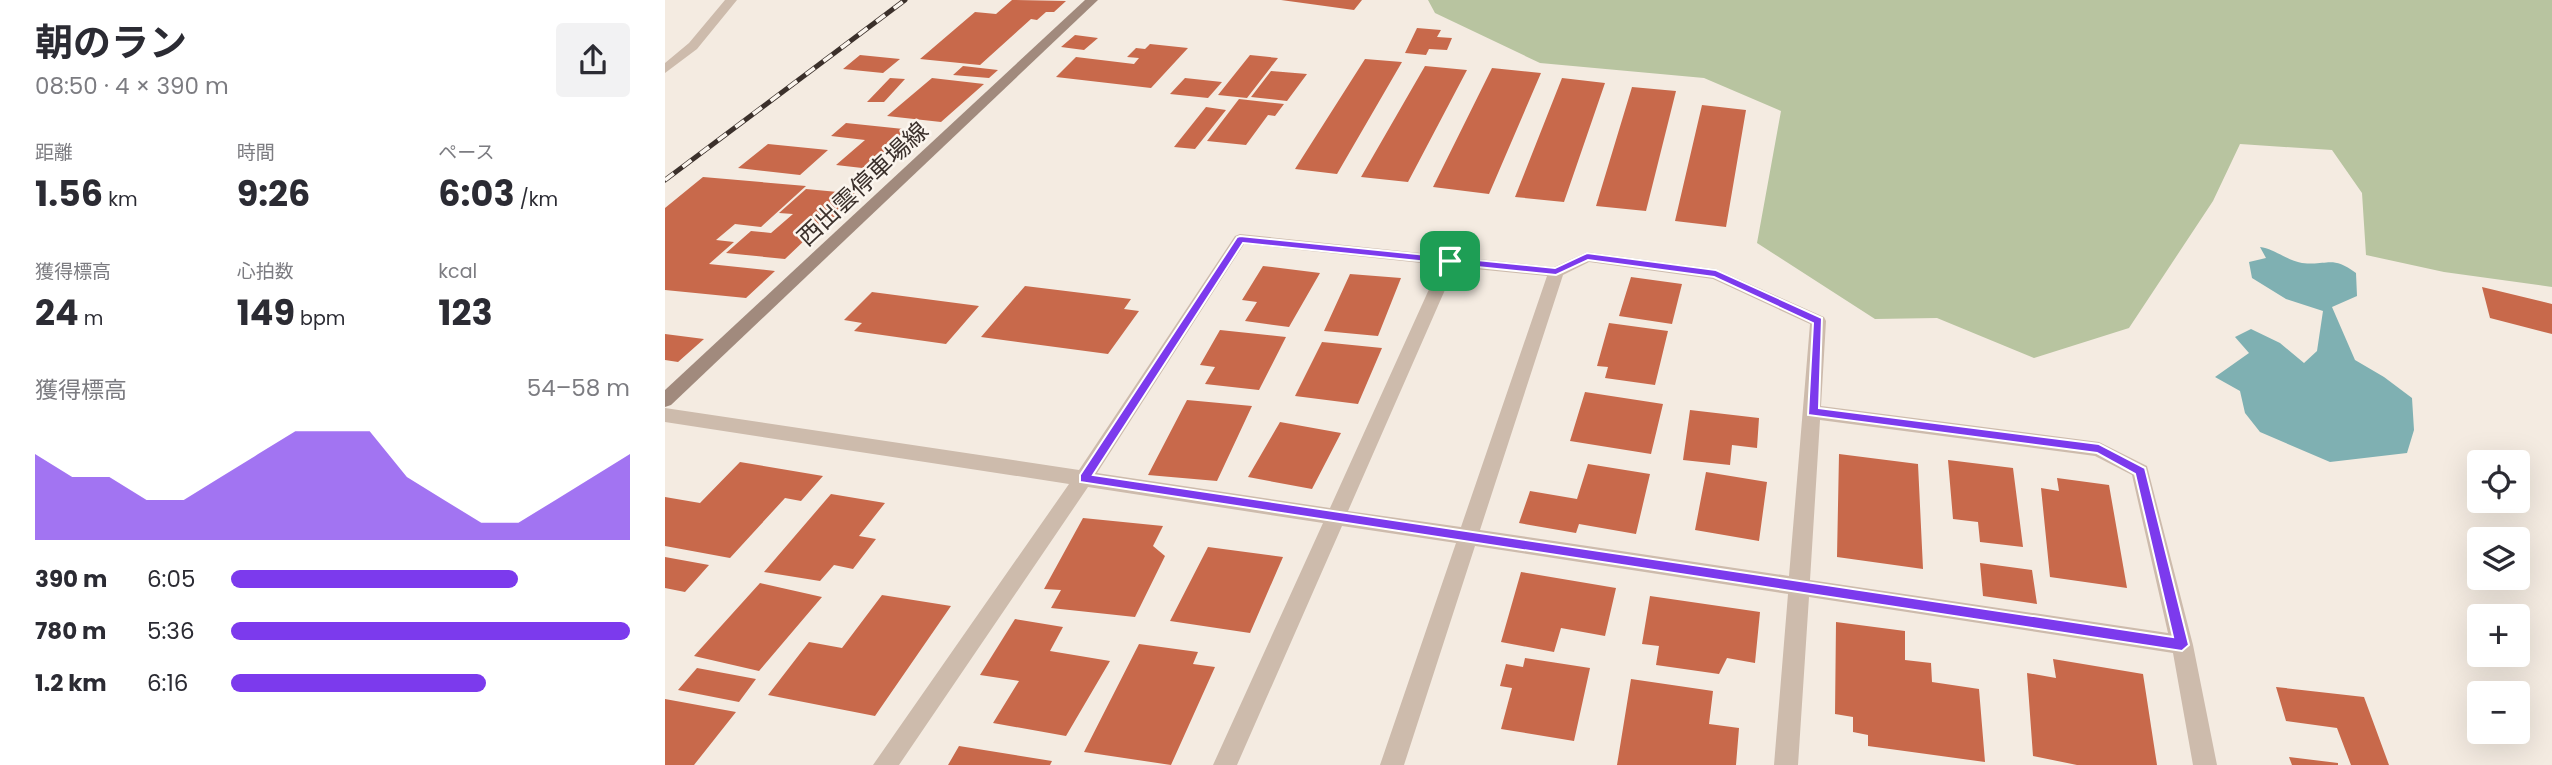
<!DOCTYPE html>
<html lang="ja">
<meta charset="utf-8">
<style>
body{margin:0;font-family:Poppins,"Noto Sans JP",sans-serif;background:#f2f2f3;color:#2b2b33;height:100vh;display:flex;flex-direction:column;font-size:26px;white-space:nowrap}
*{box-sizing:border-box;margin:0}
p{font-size:23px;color:#7c7c81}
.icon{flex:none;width:38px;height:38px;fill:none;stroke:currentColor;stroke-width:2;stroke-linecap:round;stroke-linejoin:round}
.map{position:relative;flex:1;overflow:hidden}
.side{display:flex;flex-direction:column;background:#fff;width:665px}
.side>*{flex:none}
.buttons{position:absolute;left:1802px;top:450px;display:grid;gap:14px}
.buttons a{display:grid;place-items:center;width:63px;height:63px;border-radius:7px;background:#fff;box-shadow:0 7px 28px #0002;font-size:35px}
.pin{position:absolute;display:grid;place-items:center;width:60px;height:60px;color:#fff;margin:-30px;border-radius:14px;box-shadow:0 4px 10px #0006}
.round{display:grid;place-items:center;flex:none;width:74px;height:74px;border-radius:7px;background:#f2f2f3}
.headline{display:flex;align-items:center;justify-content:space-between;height:119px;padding:0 35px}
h1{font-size:38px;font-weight:700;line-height:52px}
.figures{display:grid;grid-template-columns:repeat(3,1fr);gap:10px;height:119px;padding:7px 35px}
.figures div{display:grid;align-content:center}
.figures b{font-size:35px;font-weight:700}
.figures small{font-size:19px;font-weight:400}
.figures p{font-size:19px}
.chart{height:196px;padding:14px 35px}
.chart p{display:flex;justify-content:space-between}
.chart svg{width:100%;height:126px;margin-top:7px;fill:#7c3aed;opacity:.7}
ul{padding:0 35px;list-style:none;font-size:23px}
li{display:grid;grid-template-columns:112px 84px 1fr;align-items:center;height:52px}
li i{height:18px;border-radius:9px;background:#7c3aed}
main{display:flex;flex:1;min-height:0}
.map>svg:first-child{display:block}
.green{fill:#b8c4a0}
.water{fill:#7fb0b2}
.building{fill:#c8694b}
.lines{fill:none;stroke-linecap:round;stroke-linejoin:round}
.minor{fill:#cdbbac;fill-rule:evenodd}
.secondary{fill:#a18a7d;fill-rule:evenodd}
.rail-casing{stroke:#3b302b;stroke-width:5}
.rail{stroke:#fbf5ee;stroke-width:3.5;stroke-dasharray:11;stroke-linecap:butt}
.route{fill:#7c3aed;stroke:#fff;stroke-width:2;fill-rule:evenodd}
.labels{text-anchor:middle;stroke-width:5;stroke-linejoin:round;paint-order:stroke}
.street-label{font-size:24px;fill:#3b302b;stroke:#fbf5ee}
</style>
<main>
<section class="side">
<div class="headline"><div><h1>朝のラン</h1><p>08:50 · 4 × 390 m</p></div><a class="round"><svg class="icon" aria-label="share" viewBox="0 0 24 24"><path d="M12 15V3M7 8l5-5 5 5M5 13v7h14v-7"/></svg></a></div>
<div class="figures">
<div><p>距離</p><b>1.56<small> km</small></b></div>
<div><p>時間</p><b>9:26</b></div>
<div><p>ペース</p><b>6:03<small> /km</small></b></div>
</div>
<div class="figures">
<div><p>獲得標高</p><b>24<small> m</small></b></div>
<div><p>心拍数</p><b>149<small> bpm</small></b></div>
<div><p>kcal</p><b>123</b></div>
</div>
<div class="chart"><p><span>獲得標高</span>54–58 m</p>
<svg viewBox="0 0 160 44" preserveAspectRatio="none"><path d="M0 44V14L10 22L20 22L30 30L40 30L50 22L60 14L70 6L80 6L90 6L100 22L110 30L120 38L130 38L140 30L150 22L160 14V44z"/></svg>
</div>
<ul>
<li><b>390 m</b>6:05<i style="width:72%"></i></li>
<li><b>780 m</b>5:36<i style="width:100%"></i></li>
<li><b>1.2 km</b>6:16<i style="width:64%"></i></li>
</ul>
</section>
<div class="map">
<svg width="1887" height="765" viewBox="0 0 1887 765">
<rect width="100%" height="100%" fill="#f4ebe1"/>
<path class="green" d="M 763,0 L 1887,0 L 1887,287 L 1779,272 L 1701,255 L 1697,193 L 1667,150 L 1575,144 L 1548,201 L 1464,328 L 1369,358 L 1272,318 L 1210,319 L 1092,243 L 1116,111 L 1039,78 L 875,63 L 770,13 Z"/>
<path class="water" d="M 1595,247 C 1610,249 1623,261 1637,263 C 1664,266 1666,255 1691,273 L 1692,296 L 1667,307 L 1690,360 L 1719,377 L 1747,398 L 1749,430 L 1742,453 L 1665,462 L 1595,432 L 1580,413 L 1575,391 L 1550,377 L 1584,353 L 1570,337 L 1586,329 L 1615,343 L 1639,363 L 1652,351 L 1658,311 L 1621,299 L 1587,278 L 1584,262 L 1601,258 Z"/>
<path class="building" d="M 347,0 L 401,1 L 389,12 L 381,12 L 372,20 L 366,19 L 315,65 L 255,59 L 310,12 L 331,14 Z
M 616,0 L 697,0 L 689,10 Z
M 752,28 L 776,30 L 772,37 L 787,38 L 782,50 L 764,49 L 761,55 L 740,53 Z
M 410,35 L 433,38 L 419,50 L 396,47 Z
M 485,44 L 523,48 L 486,88 L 391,77 L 411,57 L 469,64 L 474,58 L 462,57 L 471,48 L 480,49 Z
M 195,55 L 235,59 L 218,73 L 178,69 Z
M 585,55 L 613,58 L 582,98 L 553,95 Z
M 700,59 L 737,62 L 672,174 L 630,169 Z
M 298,66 L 333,70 L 324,78 L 288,75 Z
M 760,66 L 802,70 L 743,182 L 696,177 Z
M 827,68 L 876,73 L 824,194 L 768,187 Z
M 606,71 L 642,74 L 622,101 L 586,97 Z
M 225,78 L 240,79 L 219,102 L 202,102 Z
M 267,78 L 319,84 L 276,122 L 222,116 Z
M 520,78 L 557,82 L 543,98 L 505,94 Z
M 897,78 L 940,83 L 899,202 L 850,197 Z
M 967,87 L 1011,91 L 981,211 L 931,206 Z
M 574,99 L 619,104 L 610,116 L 603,115 L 581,145 L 542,141 Z
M 1037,105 L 1081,110 L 1061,227 L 1010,221 Z
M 541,107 L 561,110 L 530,149 L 509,147 Z
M 181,123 L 248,130 L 206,169 L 171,165 L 200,140 L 166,136 Z
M 103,144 L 163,150 L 135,175 L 73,168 Z
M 38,177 L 141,186 L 96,227 L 70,224 L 51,240 L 69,242 L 44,264 L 110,271 L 81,298 L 0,290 L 0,208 Z
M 141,189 L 194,194 L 168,218 L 163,218 L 120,259 L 61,253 L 86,231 L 106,233 L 128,214 L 114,213 Z
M 598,266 L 655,273 L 624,327 L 580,321 L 592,302 L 577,300 Z
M 685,274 L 736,278 L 713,336 L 659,331 Z
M 966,277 L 1017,284 L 1007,324 L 954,316 Z
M 360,286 L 466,299 L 459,309 L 474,311 L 443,354 L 316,337 Z
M 1817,287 L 1887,304 L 1887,334 L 1825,318 Z
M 207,292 L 314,306 L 281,344 L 189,331 L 197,323 L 179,320 Z
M 944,323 L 1003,331 L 990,385 L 940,378 L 943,367 L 932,366 Z
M 555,330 L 621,337 L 594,390 L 540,384 L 550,367 L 535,365 Z
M 0,334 L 39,339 L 13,362 L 0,360 Z
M 657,342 L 717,348 L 693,404 L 630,396 Z
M 920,392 L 998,404 L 986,454 L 905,441 Z
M 522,400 L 587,406 L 552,481 L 483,475 Z
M 1025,410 L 1094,418 L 1092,448 L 1067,445 L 1065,465 L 1018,460 Z
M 615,422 L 676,433 L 647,489 L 583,477 Z
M 1174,454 L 1253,464 L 1258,569 L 1172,557 Z
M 1283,460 L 1348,468 L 1358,547 L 1315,542 L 1313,522 L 1288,519 Z
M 75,462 L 158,476 L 136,501 L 120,498 L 65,558 L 0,546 L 0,497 L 35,503 Z
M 923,464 L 985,474 L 971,534 L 914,524 L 911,533 L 854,523 L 865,491 L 912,499 Z
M 1041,472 L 1102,482 L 1094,541 L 1030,530 Z
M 1392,478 L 1444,485 L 1462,588 L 1385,577 L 1376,488 L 1394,491 Z
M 166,494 L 220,503 L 194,536 L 211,539 L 188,569 L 169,565 L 155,581 L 99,572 Z
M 418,518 L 498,526 L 488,546 L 500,556 L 470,617 L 386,608 L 396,590 L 379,589 Z
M 543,547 L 618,557 L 585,633 L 505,621 Z
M 0,557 L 44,565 L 20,592 L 0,588 Z
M 1315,563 L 1367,570 L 1372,604 L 1318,596 Z
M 856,572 L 951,588 L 940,636 L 896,628 L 889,652 L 836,642 Z
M 95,583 L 157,597 L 94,671 L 29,656 Z
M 217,595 L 286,606 L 210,716 L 103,695 L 144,642 L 177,648 Z
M 985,596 L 1095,612 L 1090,663 L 1062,658 L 1054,674 L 991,665 L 994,646 L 977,644 Z
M 350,619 L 398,627 L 385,651 L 445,661 L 401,736 L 328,723 L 354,681 L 315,675 Z
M 1171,622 L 1240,631 L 1240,660 L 1266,663 L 1267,682 L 1314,689 L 1320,762 L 1203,746 L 1203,735 L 1188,732 L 1188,717 L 1170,714 Z
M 474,644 L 533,652 L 528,664 L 550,667 L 506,765 L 419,752 Z
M 860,658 L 925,668 L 909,741 L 836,729 L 847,688 L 835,686 L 841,664 L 858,667 Z
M 1388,659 L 1478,674 L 1492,765 L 1412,765 L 1368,756 L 1362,673 L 1391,678 Z
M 32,668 L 91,679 L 74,702 L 13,690 Z
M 966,679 L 1048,691 L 1044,724 L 1074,728 L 1071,765 L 952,765 Z
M 1611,687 L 1699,697 L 1724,765 L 1686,765 L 1672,728 L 1621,721 Z
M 0,699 L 71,712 L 29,765 L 0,765 Z
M 294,746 L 387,761 L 385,765 L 283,765 Z
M 1624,757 L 1673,763 L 1673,765 L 1627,765 Z"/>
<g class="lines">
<path class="minor" d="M 60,0 L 72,0 L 32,49 L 0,73 L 0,63 L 24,43 Z
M 575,234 L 889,267 L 922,252 L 1051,269 L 1159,317 L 1161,321 L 1156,406 L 1434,442 L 1482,466 L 1528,645 L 1552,765 L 1528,765 L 1508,653 L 1144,597 L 1133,765 L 1109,765 L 1123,594 L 810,546 L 739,765 L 715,765 L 791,543 L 677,526 L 572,765 L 548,765 L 658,523 L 423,487 L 234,765 L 208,765 L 404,484 L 0,422 L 0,408 L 414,470 L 570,236 ZM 579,244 L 775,265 L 665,508 L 432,473 ZM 924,262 L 1048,279 L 1145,324 L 1124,576 L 815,530 L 898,275 ZM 790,267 L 882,276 L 796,527 L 683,511 ZM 1155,420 L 1430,456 L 1467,475 L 1503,633 L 1145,580 Z"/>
<path class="secondary" d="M 420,0 L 433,0 L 6,405 L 0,407 L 0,390 Z"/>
<g class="rail-casing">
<path id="rail" d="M 0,180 L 240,0"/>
</g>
<use href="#rail" class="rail"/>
</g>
<path class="route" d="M 575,236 L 890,268 L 922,253 L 1051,270 L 1157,318 L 1154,408 L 1434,444 L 1480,468 L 1524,645 L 1517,651 L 415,482 L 415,475 L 572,237 ZM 578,243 L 891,275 L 923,260 L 1049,277 L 1148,323 L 1143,415 L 1432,453 L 1470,474 L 1508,637 L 428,475 Z"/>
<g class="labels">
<g class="street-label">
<text transform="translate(198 184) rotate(-43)" y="8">西出雲停車場線</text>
</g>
</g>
</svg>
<div class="buttons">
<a><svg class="icon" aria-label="locate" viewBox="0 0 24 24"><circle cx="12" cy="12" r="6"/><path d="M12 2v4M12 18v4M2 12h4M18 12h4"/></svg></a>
<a><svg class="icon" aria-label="layers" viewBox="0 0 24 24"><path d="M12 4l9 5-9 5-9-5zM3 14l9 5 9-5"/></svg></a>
<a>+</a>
<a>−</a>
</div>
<div class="pin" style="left:785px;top:261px;background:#1e9e55"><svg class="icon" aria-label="arrive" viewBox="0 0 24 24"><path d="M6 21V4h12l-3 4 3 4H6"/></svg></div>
</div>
</main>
